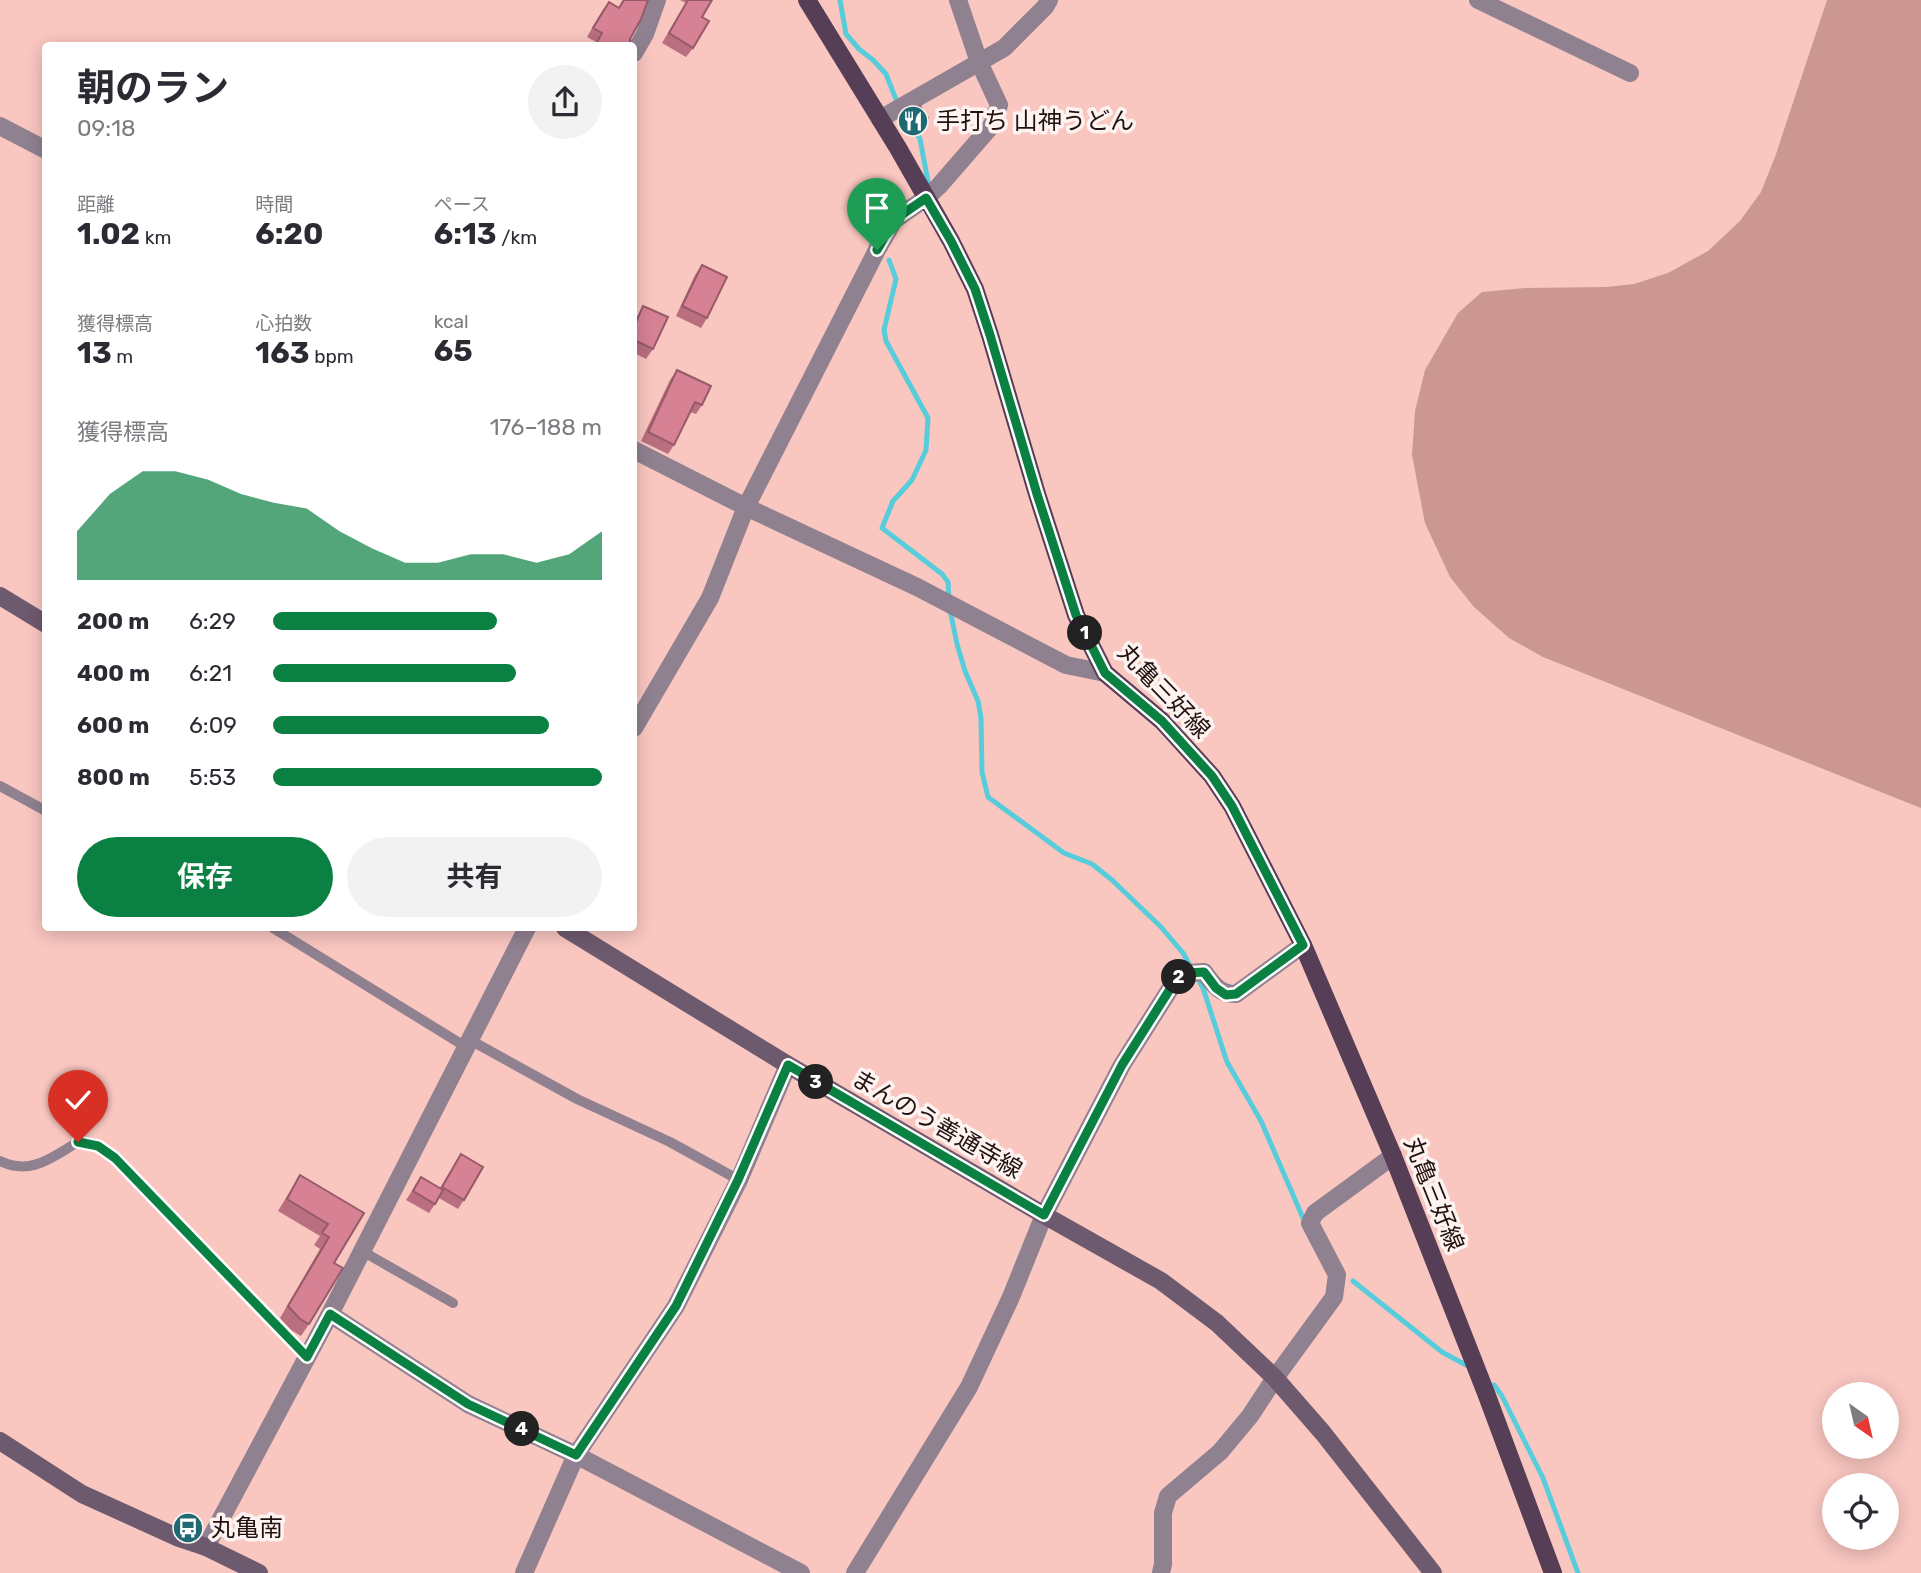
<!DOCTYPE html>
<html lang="ja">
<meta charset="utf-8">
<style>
body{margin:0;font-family:Rubik,"Noto Sans JP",sans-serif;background:#f2f2f3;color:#2b2b33;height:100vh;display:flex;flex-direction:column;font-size:26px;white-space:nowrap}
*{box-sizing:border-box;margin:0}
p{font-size:23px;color:#7c7c81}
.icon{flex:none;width:38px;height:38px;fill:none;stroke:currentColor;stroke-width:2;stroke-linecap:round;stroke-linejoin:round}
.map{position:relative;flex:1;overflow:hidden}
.drawer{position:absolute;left:42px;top:42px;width:595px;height:889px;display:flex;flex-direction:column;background:#fff;border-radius:7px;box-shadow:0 4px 18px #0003}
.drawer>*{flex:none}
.needle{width:46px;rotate:146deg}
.buttons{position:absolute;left:1822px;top:1382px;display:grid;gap:14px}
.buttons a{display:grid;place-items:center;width:77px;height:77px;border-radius:50%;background:#fff;box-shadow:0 4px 18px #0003;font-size:35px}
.pin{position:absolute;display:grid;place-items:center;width:60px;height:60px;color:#fff;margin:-72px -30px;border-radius:50% 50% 50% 0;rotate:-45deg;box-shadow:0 0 7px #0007}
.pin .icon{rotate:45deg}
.km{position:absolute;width:35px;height:35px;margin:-18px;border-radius:50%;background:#222;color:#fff;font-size:19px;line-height:35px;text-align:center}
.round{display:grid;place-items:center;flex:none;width:74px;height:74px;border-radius:37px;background:#f2f2f3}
.summary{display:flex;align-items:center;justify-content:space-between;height:119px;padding:0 35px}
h1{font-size:38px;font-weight:700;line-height:52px}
.metrics{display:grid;grid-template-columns:repeat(3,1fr);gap:10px;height:119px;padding:7px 35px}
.metrics div{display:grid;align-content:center}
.metrics b{font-size:30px;font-weight:700}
.metrics small{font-size:19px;font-weight:400}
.metrics p{font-size:19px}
.chart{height:196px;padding:14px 35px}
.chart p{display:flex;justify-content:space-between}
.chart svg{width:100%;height:126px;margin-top:7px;fill:#0b8043;opacity:.7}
.button{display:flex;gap:14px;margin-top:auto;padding:14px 35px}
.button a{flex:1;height:80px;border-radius:42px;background:#0b8043;color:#fff;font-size:28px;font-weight:700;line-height:80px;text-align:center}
.button a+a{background:#f2f2f3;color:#2b2b33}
ul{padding:0 35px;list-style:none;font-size:23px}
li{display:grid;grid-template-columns:112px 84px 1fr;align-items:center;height:52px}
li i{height:18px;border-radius:9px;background:#0b8043}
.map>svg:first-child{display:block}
.green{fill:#cc9791}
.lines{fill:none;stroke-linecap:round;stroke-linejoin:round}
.stream{stroke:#57cddb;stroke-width:5}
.service{stroke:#908190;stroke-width:10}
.minor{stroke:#908190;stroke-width:18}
.tertiary{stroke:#908190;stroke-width:18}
.secondary{stroke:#6e5a6e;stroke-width:18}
.primary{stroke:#563e56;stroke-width:18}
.wall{fill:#b96f7f}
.shaded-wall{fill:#965a68}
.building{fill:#d78194;stroke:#965a68;stroke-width:2}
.route-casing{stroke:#fff;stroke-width:14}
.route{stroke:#0b8043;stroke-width:9}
.labels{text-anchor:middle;stroke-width:7;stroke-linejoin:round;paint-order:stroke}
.poi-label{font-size:24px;fill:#22110f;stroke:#fdf3f1;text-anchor:start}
.street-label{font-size:24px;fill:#22110f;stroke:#fdf3f1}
</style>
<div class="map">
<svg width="1921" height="1573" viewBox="0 0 1921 1573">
<rect width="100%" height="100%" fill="#f9c6c0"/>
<path class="green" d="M 1827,0 L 1921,0 L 1921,808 L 1543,657 L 1509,638 L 1474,607 L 1450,577 L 1425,523 L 1412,455 L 1415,411 L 1425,370 L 1458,313 L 1482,292 L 1525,288 L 1606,287 L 1634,284 L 1668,273 L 1708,251 L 1740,221 L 1761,192 L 1775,157 Z"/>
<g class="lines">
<path class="stream" d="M 840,0 L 846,34 L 859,49 L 873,60 L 886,74 L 895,97 L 920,139 L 929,187
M 889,260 L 896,279 L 884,330 L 886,341 L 928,418 L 926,450 L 912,480 L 893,501 L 882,528 L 942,574 L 948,582 L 949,600
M 950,610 L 957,644 L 965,671 L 978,701 L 981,718 L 982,772 L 988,797 L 1064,853 L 1092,864 L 1112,880 L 1161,927 L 1183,953 L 1192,969
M 1197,977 L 1203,988 L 1227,1062 L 1261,1121 L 1303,1218
M 1353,1281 L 1442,1352 L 1466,1365
M 1494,1385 L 1502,1396 L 1543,1478 L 1578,1573"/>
<path class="service" d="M 0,786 L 46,811
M 273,928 L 466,1047
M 470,1040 L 577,1099 L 670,1142 L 739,1180
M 0,1161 C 31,1176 52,1157 78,1142 L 98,1146 L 115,1158 L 307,1357
M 362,1251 L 453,1303"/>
<path class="minor" d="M 1478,0 L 1630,73
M 634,53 L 645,34 L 657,0
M 0,126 L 46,150
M 634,450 L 746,507 L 917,587 L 1066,665 L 1105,673
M 634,728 L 710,598 L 746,507 L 877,250 L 894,220 L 926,198 L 939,186 L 992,125 L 999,105 L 979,62 L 958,0
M 330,1314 L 468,1404 L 576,1455 L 801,1573
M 206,1547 L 330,1314 L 527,928
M 524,1573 L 576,1455 L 676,1306 L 739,1180 L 788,1065
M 855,1573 L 969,1387 L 1011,1297 L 1044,1215 L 1122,1065 L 1177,978 L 1187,973 L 1204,972 C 1213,984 1220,995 1236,994 L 1303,945
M 1161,1573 L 1163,1564 L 1163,1513 L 1168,1496 L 1220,1452 L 1250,1416 L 1275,1378 L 1334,1297 L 1337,1275 L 1310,1223 L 1315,1213 L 1393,1156"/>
<path class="tertiary" d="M 880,119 L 1004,48 L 1045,7 L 1049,0"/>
<path class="secondary" d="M 0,596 L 46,624
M 565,928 L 788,1065 L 1044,1215 L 1161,1281 L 1217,1323 L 1275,1378 L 1323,1433 L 1433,1573
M 0,1441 L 82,1494 L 179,1538 L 206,1547 L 259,1573"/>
<path class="primary" d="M 807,0 L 898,148 L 951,241 L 975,289 L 990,335 L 1037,494 L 1076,615 L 1105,673 L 1162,721 L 1212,776 L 1232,806 L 1303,945 L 1393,1156 L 1486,1393 L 1553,1573"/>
</g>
<path class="wall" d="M 623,0 L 648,0 L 630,39 L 630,46 L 594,46 L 596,42 L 587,37 L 602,11 L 609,2 L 618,8 Z
M 680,0 L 712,0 L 702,17 L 693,48 L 686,57 L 662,43 L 686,3 Z
M 905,115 L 928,118 L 925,123 L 910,133 L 901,120 Z
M 702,265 L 707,318 L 701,328 L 676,316 L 695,275 Z
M 643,306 L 653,349 L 646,359 L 634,353 L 634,322 Z
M 677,370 L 702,405 L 696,414 L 690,412 L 674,445 L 668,454 L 641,441 L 670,380 Z
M 461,1154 L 464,1200 L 458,1209 L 439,1198 L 429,1213 L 406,1200 L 421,1177 L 440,1188 Z
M 300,1175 L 364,1213 L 334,1263 L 309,1324 L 301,1336 L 291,1330 L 280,1318 L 320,1249 L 314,1245 L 320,1236 L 278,1211 Z"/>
<path class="shaded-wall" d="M 928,118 L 925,123 L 910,133 L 913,128 Z"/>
<path class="building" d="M 624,0 L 648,0 L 641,19 L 630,39 L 630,46 L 595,46 L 602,33 L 593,28 L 609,2 L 619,8 Z
M 688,0 L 712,0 L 702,17 L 709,21 L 693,48 L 669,33 Z
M 920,106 L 928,118 L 913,128 L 905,115 Z
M 702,265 L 727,277 L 707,318 L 682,306 Z
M 643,306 L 668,317 L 653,349 L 634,340 L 634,327 Z
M 677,370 L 711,386 L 702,405 L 695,402 L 674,445 L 648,432 Z
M 461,1154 L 483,1167 L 464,1200 L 442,1187 Z
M 300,1175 L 364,1213 L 334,1263 L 343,1268 L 309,1324 L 300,1319 L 288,1306 L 329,1237 L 322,1233 L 328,1224 L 287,1199 Z
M 421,1177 L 443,1190 L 435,1204 L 413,1191 Z"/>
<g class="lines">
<g class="route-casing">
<path id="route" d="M 78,1142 L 98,1146 L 115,1158 L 307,1357 L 330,1314 L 468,1404 L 576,1455 L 676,1306 L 738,1180 L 788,1065 L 1044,1215 L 1122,1065 L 1177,978 L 1187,973 L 1204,972 L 1216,988 L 1226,995 L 1236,994 L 1303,945 L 1232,806 L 1212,776 L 1162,721 L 1105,673 L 1076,615 L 1037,494 L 990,335 L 975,289 L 951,241 L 926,198 L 894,220 L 877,250"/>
</g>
<use href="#route" class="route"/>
</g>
<defs>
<g id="restaurant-disc" transform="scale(1.575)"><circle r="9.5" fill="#1e6972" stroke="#fdf3f1"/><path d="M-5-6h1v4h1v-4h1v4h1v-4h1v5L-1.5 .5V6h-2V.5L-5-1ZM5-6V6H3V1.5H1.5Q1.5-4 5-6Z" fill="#fff"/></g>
<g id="bus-disc" transform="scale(1.575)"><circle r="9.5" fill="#1e6972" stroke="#fdf3f1"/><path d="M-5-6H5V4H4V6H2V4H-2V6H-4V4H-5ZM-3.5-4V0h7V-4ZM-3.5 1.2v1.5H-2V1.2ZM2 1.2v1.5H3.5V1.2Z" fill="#fff"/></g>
</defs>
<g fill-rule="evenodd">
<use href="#restaurant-disc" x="913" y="121"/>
<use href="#bus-disc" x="188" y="1528"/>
</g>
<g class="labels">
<g class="poi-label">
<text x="936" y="129">手打ち 山神うどん</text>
<text x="211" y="1536">丸亀南</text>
</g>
<g class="street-label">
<text transform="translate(1164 691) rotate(46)" y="8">丸亀三好線</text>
<text transform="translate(937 1124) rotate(30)" y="8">まんのう善通寺線</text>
<text transform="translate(1434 1194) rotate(68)" y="8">丸亀三好線</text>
</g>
</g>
</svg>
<div class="buttons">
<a><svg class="needle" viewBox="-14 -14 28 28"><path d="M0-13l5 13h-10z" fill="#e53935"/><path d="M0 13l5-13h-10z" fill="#7c7c81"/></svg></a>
<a><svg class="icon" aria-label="locate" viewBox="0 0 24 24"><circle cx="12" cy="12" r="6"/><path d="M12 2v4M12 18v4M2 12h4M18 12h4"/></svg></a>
</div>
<div class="pin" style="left:877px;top:250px;background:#1e9e55"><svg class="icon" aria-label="arrive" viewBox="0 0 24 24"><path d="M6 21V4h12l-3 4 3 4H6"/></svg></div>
<div class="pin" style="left:78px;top:1142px;background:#d93025"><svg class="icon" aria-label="check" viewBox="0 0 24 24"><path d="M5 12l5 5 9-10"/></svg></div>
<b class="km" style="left:1085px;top:633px">1</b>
<b class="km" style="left:1179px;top:977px">2</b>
<b class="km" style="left:816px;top:1082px">3</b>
<b class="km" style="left:522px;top:1429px">4</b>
<section class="drawer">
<div class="summary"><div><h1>朝のラン</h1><p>09:18</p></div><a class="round"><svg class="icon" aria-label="share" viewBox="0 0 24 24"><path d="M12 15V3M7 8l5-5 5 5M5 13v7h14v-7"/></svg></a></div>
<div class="metrics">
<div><p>距離</p><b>1.02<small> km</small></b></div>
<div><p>時間</p><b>6:20</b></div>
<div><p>ペース</p><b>6:13<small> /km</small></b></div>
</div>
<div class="metrics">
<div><p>獲得標高</p><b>13<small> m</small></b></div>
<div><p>心拍数</p><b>163<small> bpm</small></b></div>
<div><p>kcal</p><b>65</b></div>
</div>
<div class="chart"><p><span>獲得標高</span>176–188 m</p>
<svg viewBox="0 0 160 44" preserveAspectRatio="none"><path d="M0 44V27L10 14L20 6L30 6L40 9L50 14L60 17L70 19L80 27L90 33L100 38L110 38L120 35L130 35L140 38L150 35L160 27V44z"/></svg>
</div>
<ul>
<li><b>200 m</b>6:29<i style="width:68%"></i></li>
<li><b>400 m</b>6:21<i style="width:74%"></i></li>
<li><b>600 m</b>6:09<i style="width:84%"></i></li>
<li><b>800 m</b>5:53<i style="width:100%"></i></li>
</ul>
<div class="button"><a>保存</a><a>共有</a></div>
</section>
</div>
